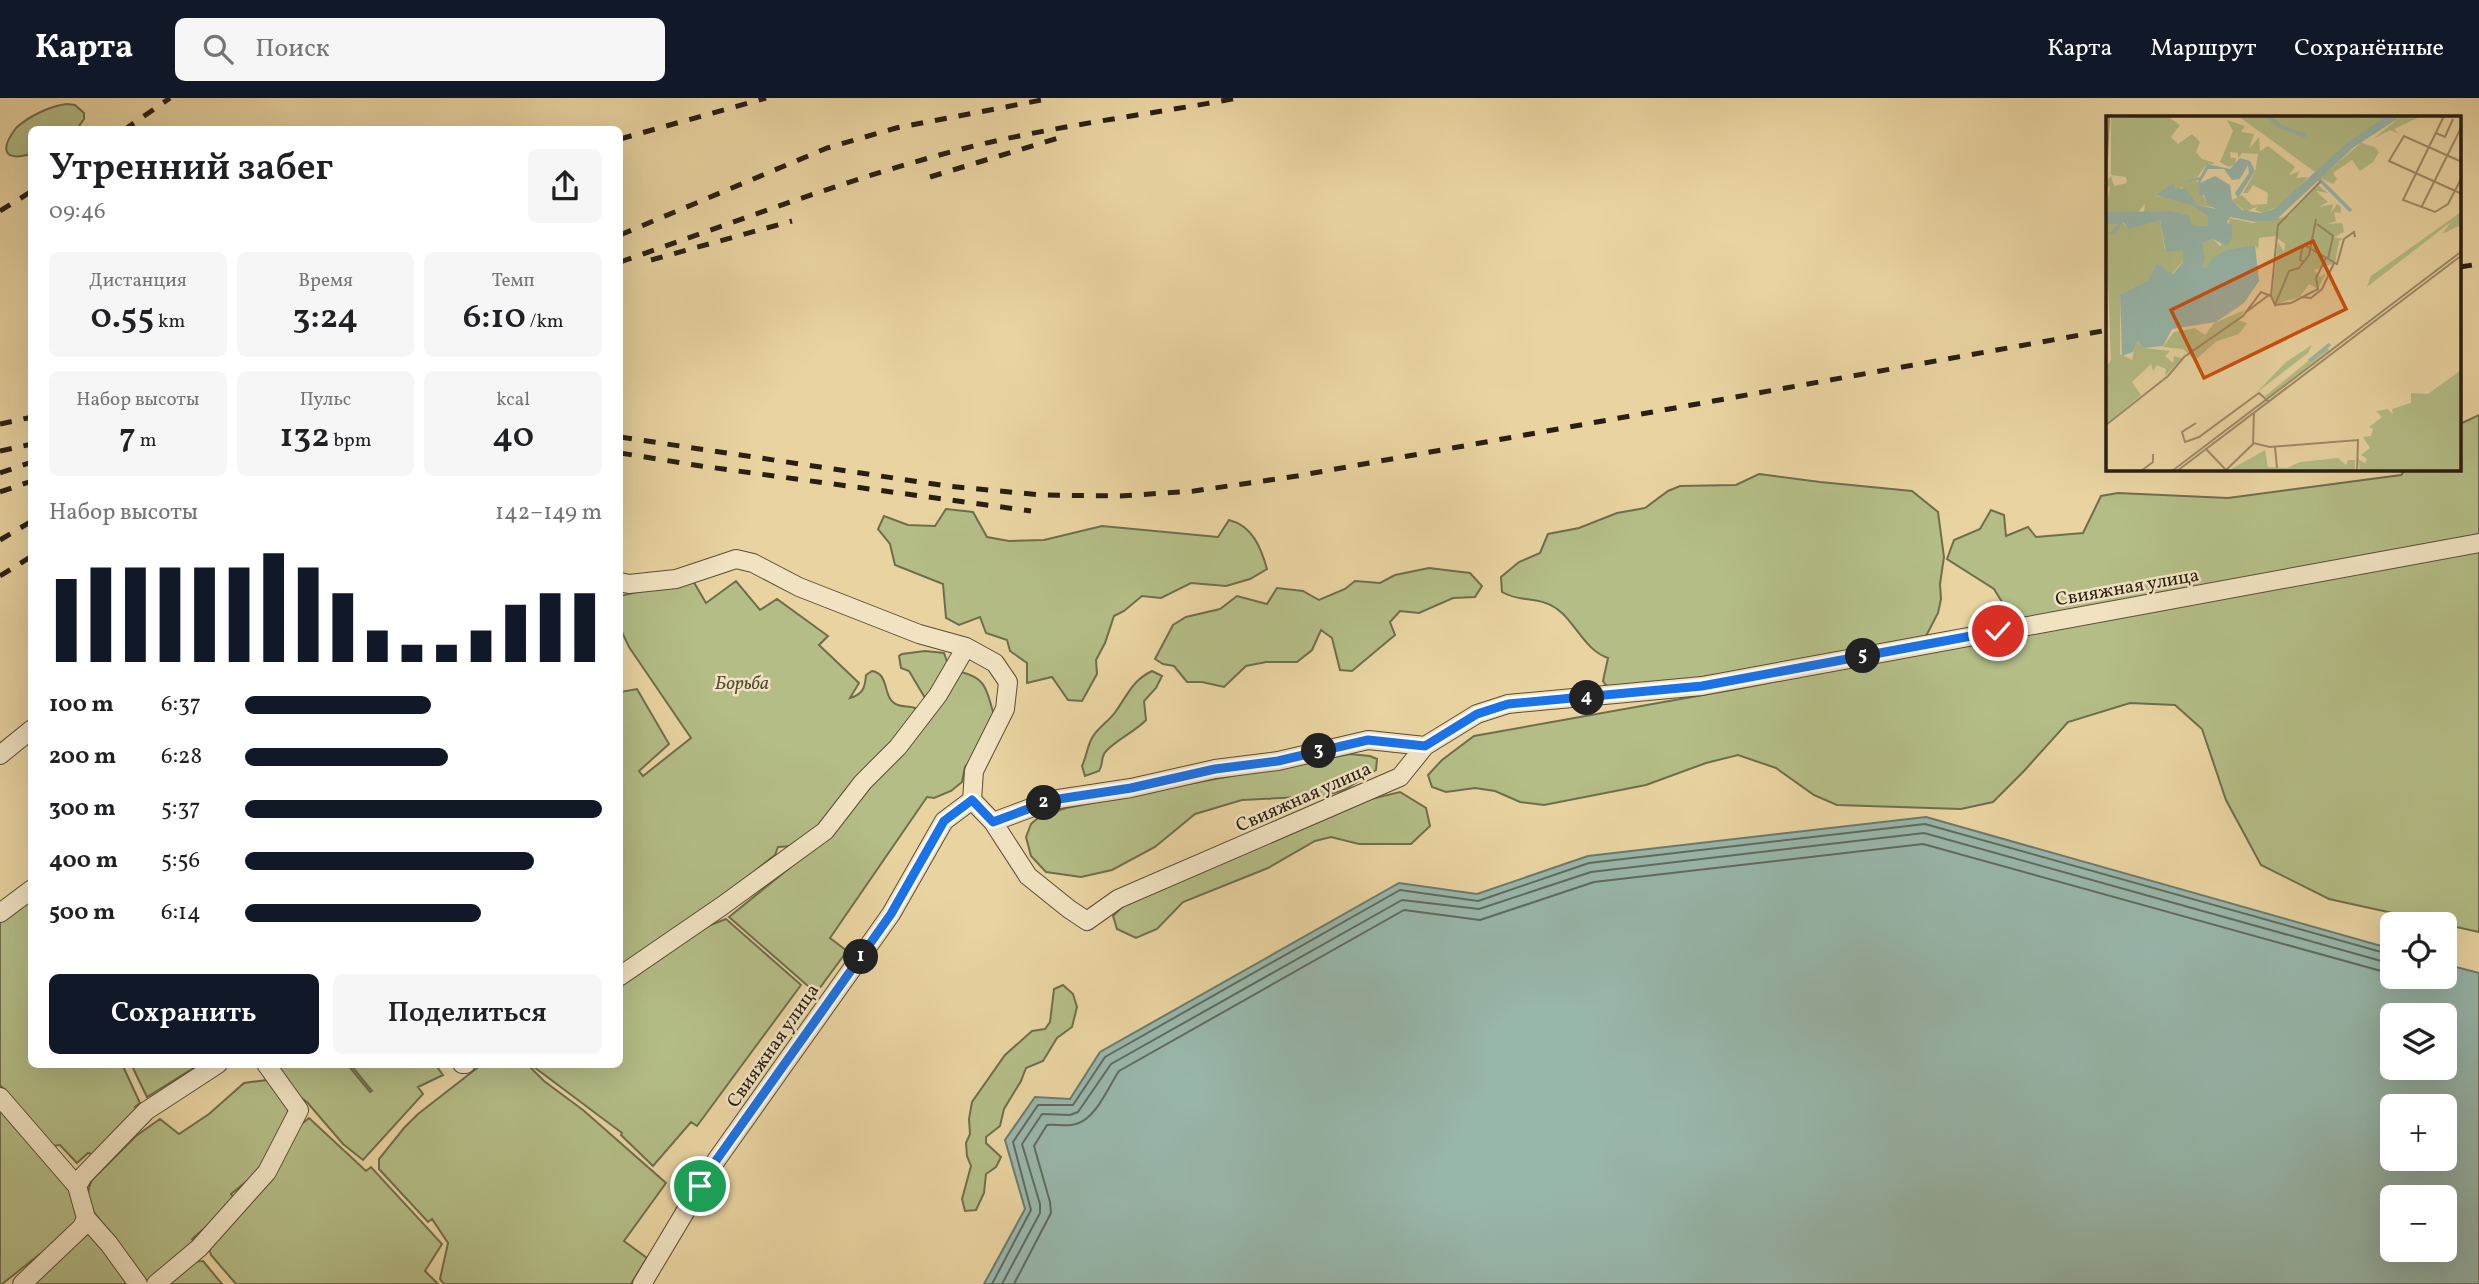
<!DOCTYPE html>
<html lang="ru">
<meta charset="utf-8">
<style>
body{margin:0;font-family:Vollkorn,serif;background:#f6f6f6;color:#202124;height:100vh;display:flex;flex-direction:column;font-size:26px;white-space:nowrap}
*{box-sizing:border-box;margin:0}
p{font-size:23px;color:#757577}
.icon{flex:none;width:38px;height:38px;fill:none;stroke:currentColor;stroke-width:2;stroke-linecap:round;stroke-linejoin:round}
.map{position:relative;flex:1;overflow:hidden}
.drawer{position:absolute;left:28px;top:28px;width:595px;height:942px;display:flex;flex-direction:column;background:#fff;border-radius:10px;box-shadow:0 7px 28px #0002}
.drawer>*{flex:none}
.controls{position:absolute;left:2380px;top:814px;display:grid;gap:14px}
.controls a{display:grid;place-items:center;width:77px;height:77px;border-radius:10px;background:#fff;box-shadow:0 7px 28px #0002;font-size:35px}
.pin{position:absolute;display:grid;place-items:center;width:60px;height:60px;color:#fff;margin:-30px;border:4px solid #fff;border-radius:50%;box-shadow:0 2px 7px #0007}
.km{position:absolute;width:35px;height:35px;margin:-18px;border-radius:50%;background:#222;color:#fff;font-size:19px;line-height:35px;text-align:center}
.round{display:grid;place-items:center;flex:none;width:74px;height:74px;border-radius:10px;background:#f6f6f6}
.headline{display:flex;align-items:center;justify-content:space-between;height:119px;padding:0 21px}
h1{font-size:38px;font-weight:600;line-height:52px}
.figures{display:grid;grid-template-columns:repeat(3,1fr);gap:10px;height:119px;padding:7px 21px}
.figures div{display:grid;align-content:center;border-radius:10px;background:#f6f6f6;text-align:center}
.figures b{font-size:35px;font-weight:600}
.figures small{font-size:19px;font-weight:400}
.figures p{font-size:19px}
.chart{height:196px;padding:14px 21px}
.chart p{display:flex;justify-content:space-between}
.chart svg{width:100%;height:126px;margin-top:7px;stroke:#111827;stroke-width:6}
.primary-button{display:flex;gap:14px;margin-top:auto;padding:14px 21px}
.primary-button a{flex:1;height:80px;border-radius:10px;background:#111827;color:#fff;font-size:28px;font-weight:600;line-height:80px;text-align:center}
.primary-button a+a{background:#f6f6f6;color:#202124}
ul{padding:0 21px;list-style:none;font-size:23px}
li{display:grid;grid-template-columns:112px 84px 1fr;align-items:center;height:52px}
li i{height:18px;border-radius:9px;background:#111827}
header{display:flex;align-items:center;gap:42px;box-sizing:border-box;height:98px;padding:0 35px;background:#111827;color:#fff}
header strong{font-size:33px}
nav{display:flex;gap:38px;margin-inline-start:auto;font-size:24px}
.search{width:490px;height:63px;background:#f6f6f6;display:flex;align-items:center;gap:18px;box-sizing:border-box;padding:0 24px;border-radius:10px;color:#757577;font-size:26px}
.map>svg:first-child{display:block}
.green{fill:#b4bd86;stroke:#6f6e4c;stroke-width:2}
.water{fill:#98b7ab;stroke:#6c7a6e;stroke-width:2;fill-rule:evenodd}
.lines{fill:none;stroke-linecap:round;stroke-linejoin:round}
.shore{stroke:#616a5e;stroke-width:2}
.minor-casing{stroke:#5a4c36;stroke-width:20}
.minor{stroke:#f1e3c2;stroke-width:18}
.rail{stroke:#2a1e12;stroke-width:5;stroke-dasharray:12 12;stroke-linecap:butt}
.route-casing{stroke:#fff;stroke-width:14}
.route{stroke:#1a73e8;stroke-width:9}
.labels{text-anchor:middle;stroke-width:5;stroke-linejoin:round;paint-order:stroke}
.street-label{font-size:19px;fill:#2a1e12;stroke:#f1e3c2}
.park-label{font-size:19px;font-style:italic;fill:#534e35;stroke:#f1e3c2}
.inset-river{fill:none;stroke:#98b7ab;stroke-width:3.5}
.inset-road{fill:none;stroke:#9d8b68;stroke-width:2}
.view{fill:#cc500d;fill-opacity:0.15;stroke:#cc500d;stroke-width:3.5}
.inset-edge{fill:none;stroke:#2a1e12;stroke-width:3.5}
</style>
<header>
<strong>Карта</strong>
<div class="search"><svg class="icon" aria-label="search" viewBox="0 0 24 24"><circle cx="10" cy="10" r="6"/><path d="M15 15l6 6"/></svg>Поиск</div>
<nav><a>Карта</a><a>Маршрут</a><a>Сохранённые</a></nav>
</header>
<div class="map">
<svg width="2479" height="1186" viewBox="0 0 2479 1186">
<rect width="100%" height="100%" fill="#e9d4a1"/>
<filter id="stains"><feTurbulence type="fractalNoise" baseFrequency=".00286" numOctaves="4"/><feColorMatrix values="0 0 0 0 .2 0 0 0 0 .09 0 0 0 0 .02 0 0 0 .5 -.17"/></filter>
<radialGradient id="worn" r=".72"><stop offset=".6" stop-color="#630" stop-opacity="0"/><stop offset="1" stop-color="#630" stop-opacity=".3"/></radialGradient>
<path class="green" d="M 67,6 L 75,7 L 84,15 L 84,21 L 77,31 L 32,32 L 31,56 C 3,64 0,51 16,30 C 29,18 50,8 67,6 Z
M 2479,317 L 2479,438 L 2013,523 L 2003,520 L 2002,504 L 1994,491 L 1947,461 L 1954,442 L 1980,431 L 1991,412 L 2004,417 L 2006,438 L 2028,429 L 2036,439 L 2083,435 L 2101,398 L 2118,395 L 2228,400 L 2401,377 L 2406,371 L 2460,371 L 2460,326 Z
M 1759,376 L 1820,384 L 1912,393 L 1938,414 L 1944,459 L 1940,486 L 1941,501 L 1938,515 L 1926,538 L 1688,582 L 1608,590 L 1603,583 L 1608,560 C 1587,553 1577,529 1562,515 C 1541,496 1522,506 1502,494 L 1501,479 L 1519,464 L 1540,455 L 1548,436 L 1579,430 L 1617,415 L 1645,410 L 1668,393 L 1680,388 L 1736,387 Z
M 946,411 L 973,414 L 987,439 L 1009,443 L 1044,442 L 1102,428 L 1218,439 L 1229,422 C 1253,428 1261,450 1267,471 L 1250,481 L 1226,488 L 1191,485 L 1161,500 L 1142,498 L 1124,513 L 1114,518 L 1105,545 L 1096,562 L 1097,576 L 1082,603 L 1068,602 L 1052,579 L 1027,585 L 1027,565 L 1010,553 L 1007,542 L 986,535 L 980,519 L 959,527 L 946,520 L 943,486 L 895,467 L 890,446 L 878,431 L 884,418 L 908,427 L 935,428 Z
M 2479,451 L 2479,834 L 2329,801 L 2261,767 L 2226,702 L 2202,631 L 2175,607 L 2130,605 L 2068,624 L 2024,673 L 1993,704 L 1961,711 L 1837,707 L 1814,697 L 1776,670 L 1738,657 L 1706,665 L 1646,687 L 1544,707 L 1520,704 L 1495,693 L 1475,690 L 1446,694 L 1432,689 L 1428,677 L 1442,662 L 1474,638 L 1742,590 L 2206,499 Z
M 1429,470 L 1470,475 L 1482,488 L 1475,499 L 1453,500 L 1419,515 L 1400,513 L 1390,524 L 1395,537 L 1352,573 L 1340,572 L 1332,540 L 1321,532 L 1312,552 L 1297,564 L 1266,564 L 1246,568 L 1224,589 L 1202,584 L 1187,584 L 1174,568 L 1163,566 L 1155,561 L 1173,527 L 1186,519 L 1220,511 L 1237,498 L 1267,506 L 1277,490 L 1303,493 L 1319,502 L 1345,491 L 1355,483 L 1380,485 L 1395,477 Z
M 692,481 L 706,505 L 736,483 L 760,512 L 777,501 L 828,538 L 819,547 L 859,585 L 850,600 C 863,596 865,590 866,577 L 872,573 C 891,576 881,601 898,607 C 903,609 910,608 915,610 L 917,616 L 821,730 L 793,748 L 778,749 L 775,757 L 726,796 L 620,870 L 620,594 L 637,591 L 669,646 L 639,673 L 643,678 L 691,640 L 629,549 L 620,530 L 620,498 Z
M 925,553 L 944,555 L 949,569 L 925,600 L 909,573 L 901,570 L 899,558 L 902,556 Z
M 1152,573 L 1162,578 L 1156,590 L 1144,603 L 1146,622 C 1135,634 1109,646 1104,656 C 1101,662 1103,667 1099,673 L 1085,678 L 1082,668 C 1086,660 1087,650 1091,642 C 1096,630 1109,624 1116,613 C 1128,596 1133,582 1152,573 Z
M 961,574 C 990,581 986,596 995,619 L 978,654 L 965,669 L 962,684 L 951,693 L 934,700 L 927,699 L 830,840 L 847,853 L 816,895 L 729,819 L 829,738 L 947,588 Z
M 1350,656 L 1370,658 L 1377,661 L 1376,672 L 1344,692 L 1323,698 L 1242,702 L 1195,716 L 1155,749 L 1112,772 L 1081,779 L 1046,774 L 1031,758 L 1026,739 L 1031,726 L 1039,719 L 1066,710 L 1161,691 Z
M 1400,694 L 1426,710 L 1430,728 L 1411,746 L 1359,746 L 1331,739 L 1315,743 L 1268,770 L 1183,804 L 1157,831 L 1136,840 L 1117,831 L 1113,818 L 1123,808 L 1371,701 Z
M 31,801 L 32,966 L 122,966 L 140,1005 L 135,1009 L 140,1016 L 97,1058 L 88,1055 L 77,1065 L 60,1047 L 53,1048 L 0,987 L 0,824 Z
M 726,821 L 801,887 L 697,1028 L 691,1024 L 653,1068 L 621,1037 L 622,1035 L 530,966 L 620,966 L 620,889 L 708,828 Z
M 1063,887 L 1073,896 L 1077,909 L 1072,929 L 1057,940 L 1043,963 L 1026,970 L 1021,983 L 1004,1011 L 1000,1028 L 986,1039 L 986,1045 L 1001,1059 L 996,1069 L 986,1076 L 984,1095 L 976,1112 L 965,1113 L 962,1101 L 971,1068 L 967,1058 L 966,1045 L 970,1036 L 969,1021 L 972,1004 L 1005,957 L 1032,933 L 1045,931 L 1050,924 L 1054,891 Z
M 131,966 L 200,966 L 147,999 Z
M 277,966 L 347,966 L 370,994 L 372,993 L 350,966 L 435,966 L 443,977 L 418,989 L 423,996 L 363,1062 L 343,1046 L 307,1004 L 297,997 Z
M 527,966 L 544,983 L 583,1012 L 666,1085 L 624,1143 L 647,1160 L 631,1186 L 444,1186 L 440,1181 L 448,1145 L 432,1121 L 428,1124 L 379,1071 L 379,1061 L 404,1030 L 418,1016 L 481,967 Z
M 266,982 L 272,985 L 287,1006 L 289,1021 L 256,1076 L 231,1096 L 236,1103 L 192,1141 L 197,1147 L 149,1186 L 93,1113 C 88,1100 86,1094 92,1082 L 136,1038 L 160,1021 L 179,1036 L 209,1016 L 244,985 Z
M 0,1009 L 69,1089 L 80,1117 L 68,1138 L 49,1149 L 2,1186 L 0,1186 Z
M 309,1020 L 366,1073 L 371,1069 L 442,1146 L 425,1173 L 438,1186 L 236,1186 L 211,1157 L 207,1145 L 298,1029 Z
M 90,1135 L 130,1186 L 29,1186 L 84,1138 Z
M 203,1163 L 222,1186 L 169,1186 L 195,1164 Z"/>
<path class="water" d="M 1926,719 L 2392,851 L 2392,878 L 2445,878 L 2445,866 L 2479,875 L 2479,1186 L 984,1186 L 1025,1111 L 1005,1042 L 1035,999 L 1070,1001 L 1100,954 L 1399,785 L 1477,796 L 1588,758 ZM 2392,917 L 2445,917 L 2445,970 L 2392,970 ZM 2392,1008 L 2445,1008 L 2445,1060 L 2392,1060 ZM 2392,1099 L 2445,1099 L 2445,1152 L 2392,1152 Z"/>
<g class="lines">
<path class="shore" d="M 992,1186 L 1031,1112 L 1013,1044 L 1038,1007 L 1073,1007 L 1105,959 L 1400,792 L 1478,803 L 1589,765 L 1925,726 L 2392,857
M 1002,1186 L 1040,1115 L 1040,1106 L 1022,1046 L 1042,1016 L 1070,1017 L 1078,1014 L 1111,966 L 1402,802 L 1479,811 L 1591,774 L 1924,735 L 2392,866
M 1014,1186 L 1051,1115 L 1050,1104 L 1034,1048 L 1047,1027 C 1056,1026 1067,1029 1076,1026 C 1096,1021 1108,989 1119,973 L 1404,812 L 1480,822 L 1594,784 L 1923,746 L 2392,876"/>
<g class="minor-casing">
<path id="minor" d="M 620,484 L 629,486 L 676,481 L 736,461 L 753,465 L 799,489 L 919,536 L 966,549
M 0,657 L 32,631
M 972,702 L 993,724 L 1028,778 L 1069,811 L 1087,823 L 1118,801 L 1400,679 L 1425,648 L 1477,616 L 1508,606 L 1702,588 L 2479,445
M 993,724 L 1052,702 L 1131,690 L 1215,671 L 1278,663 L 1368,642 L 1425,648
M 0,815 L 32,791
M 620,878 L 722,808 L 825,733 L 863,684 L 898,649 L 938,597 L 966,549 L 995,565 L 1008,584 L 1005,611 L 974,673 L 972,702
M 462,966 L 466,966
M 0,999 L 77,1088
M 86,1120 L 109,1146 L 138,1186
M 22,1186 L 82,1129 L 86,1120 L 77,1088 L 83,1078 L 146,1013 L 218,966
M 156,1186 L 199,1150 L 267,1074 L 299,1012 L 266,966
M 642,1186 L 715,1064 L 891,816 L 944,723 L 972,702"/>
</g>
<use href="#minor" class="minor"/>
<path class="rail" d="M 124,32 L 170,0
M 620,41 L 766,0
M 930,79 L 1058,40
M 0,113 L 32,93
M 620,137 L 827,50 L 896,30 L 1052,0
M 651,162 L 792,123
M 620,164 C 733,125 846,81 962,51 C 1052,28 1146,17 1238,0
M 2460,169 L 2479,166
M 0,326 L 32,319
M 620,339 L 947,388 L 1042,397 L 1120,398 L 1194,393 L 1297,378 L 2108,232
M 0,353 L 32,346
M 620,355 L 701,368 L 1031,413
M 0,375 L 32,364
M 0,394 L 32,383
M 0,442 L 32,423
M 0,478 L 32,458"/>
</g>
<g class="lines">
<g class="route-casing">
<path id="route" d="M 700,1088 L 715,1064 L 891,816 L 944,723 L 972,702 L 993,724 L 1052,702 L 1131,690 L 1215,671 L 1278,663 L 1368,642 L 1425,648 L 1477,616 L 1508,606 L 1702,588 L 1998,533"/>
</g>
<use href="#route" class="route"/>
</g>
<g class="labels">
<g class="street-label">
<text transform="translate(2127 488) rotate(-10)" y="7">Свияжная улица</text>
<text transform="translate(1303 698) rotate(-24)" y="7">Свияжная улица</text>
<text transform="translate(772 947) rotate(-55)" y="7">Свияжная улица</text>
</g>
<g class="park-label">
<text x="742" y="591">Борьба</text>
</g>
</g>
<g transform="translate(2106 18)">
<rect width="355" height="355" fill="#e9d4a1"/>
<path d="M 61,0 L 74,9 L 65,21 L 72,28 L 86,18 L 94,26 L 90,36 L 96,43 L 109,47 L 99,50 L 90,63 L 101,88 L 111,92 L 91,89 L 76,71 L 71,74 L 67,69 L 50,80 L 72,82 L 83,88 L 103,100 L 102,110 L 86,109 L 83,102 L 66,95 L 38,96 L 39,88 L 32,96 L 0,96 L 4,70 L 0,72 L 0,65 L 5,60 L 8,70 L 21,67 L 20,61 L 5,59 L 5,2 ZM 132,0 L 280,0 L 209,56 ZM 296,0 L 313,1 L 288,13 L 293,18 L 284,14 L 267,23 ZM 121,4 L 139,10 L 135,16 L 148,18 L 143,33 L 153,21 L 154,35 L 162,30 L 189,51 L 183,59 L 194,55 L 190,62 L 202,61 L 177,88 L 157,97 L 149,94 L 152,90 L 140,96 L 126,84 L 136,79 L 146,89 L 161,88 L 162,77 L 147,69 L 142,77 L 137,77 L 149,56 L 152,38 L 136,37 L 132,42 L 132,37 L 124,36 L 125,42 L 130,42 L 129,48 L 123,51 L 114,46 L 127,15 ZM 256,26 L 256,27 L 269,31 L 273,35 L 268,32 L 273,36 L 267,46 L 254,55 L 246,44 L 227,57 L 231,63 L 227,68 L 214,62 ZM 212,69 L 222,77 L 210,75 L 222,86 L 213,91 L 227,88 L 225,97 L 231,88 L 235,91 L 235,97 L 228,96 L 230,105 L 222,108 L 236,107 L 238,116 L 228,121 L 237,123 L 233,125 L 229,147 L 208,154 L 214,161 L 220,157 L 212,173 L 203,168 L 194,181 L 170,188 L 166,181 L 172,126 L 178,136 L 179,128 L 169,120 L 153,122 L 152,133 L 149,129 L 105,143 L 100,154 L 96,150 L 96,127 L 107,123 L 114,130 L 125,118 L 123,102 L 147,107 L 183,100 ZM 355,96 L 355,109 L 336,118 L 345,106 L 261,171 L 265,160 ZM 54,104 L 59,134 L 77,133 L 77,145 L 65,159 L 50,147 L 42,164 L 14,178 L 14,238 L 26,244 L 30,225 L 38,232 L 64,235 L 59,240 L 67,247 L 68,240 L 76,242 L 59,260 L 60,253 L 51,249 L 47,255 L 45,248 L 26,266 L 35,279 L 0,308 L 0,251 L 5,244 L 0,108 L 11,107 L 4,119 L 16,106 L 20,110 ZM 139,194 L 132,204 L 141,207 L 133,218 L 111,225 L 89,244 L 77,233 L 57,231 L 68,216 L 89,212 L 99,219 L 108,207 ZM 206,229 L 202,237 L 150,277 L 180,246 ZM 221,230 L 223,234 L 161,282 L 159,280 ZM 355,254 L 355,355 L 254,355 L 252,343 L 259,347 L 261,343 L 255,339 L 264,332 L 257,321 L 265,320 L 267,313 L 263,311 L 276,301 L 270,295 L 282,293 L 287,299 L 286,293 L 305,287 L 305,277 L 322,278 ZM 159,334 L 162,351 L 181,352 L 194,346 L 232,342 L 240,349 L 242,344 L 249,344 L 249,355 L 122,355 Z" fill="#b4bd86"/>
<path d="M 280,0 L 296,0 L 248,31 L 170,104 L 150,106 L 124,101 L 121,106 L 126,109 L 126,123 L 120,130 L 107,123 L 96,127 L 99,144 L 96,150 L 100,153 L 105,143 L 121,134 L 149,129 L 153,165 L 138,187 L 110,206 L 66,213 L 57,230 L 38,232 L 31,225 L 27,236 L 16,240 L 14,178 L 42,164 L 50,147 L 67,158 L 77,146 L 77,134 L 60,136 L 54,104 L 23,113 L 17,106 L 11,115 L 9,117 L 1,119 L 0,114 L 3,118 L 11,108 L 0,108 L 0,96 L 66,95 L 83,100 L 86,109 L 102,110 L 102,100 L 85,89 L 50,79 L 67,67 L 70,73 L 80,72 L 91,89 L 110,93 L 101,88 L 98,79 L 93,80 L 92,64 L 75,67 L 94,61 L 101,48 L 124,53 L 134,42 L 144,45 L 149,55 L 132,82 L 129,77 L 143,57 L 142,49 L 134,63 L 126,64 L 118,53 L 102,53 L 94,67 L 109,60 L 124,69 L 126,84 L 136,94 L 155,97 L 168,93 L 241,27 Z" fill="#98b7ab"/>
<path class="inset-river" d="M 162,0 L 173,10 L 200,20M 213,63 L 245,95M 203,245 L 224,228"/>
<path class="inset-road" d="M 338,0 L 297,84 L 329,96 L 342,88 L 356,61M 330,17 L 339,21 L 347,3M 356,46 L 298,20 L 283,45 L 356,78M 0,62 L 3,1M 316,90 L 356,10M 211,108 L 227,120 L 222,143M 205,133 L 231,148 L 238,123 L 248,116 L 249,121M 198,146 L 194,144 L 196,133 L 198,129 L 204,132M 165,180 L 172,109 L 215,65M 165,180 L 169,189 L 183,155 L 193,152 L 203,139 L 210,103M 195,181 L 205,182 L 216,173 L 228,147M 169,189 L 185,187 L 212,173 L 210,162 L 220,142M 140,196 L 163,179M 90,307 L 76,316 L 79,326 L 93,321 L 153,277 L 162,285M 0,309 L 62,260 L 78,241 L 137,200 L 155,176 L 165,180M 147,327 L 164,331 L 252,324 L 251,355M 169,331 L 171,352M 100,333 L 120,354M 35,355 L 47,346 L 47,338M 66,355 L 356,135M 71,355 L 356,139M 119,355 L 147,328 L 148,296"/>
<path class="view" d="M 207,125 L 240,193 L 98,262 L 65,194 Z"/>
<rect width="355" height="355" class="inset-edge"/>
</g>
<rect width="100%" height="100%" filter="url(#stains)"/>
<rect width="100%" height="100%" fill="url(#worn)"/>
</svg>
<div class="controls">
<a><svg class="icon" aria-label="locate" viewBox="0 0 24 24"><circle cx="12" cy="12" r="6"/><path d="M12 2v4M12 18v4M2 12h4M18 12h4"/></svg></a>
<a><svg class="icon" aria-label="layers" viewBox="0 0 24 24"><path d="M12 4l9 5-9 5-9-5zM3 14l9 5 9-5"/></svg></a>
<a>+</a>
<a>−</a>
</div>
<div class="pin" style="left:700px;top:1088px;background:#1e9e55"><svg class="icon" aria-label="arrive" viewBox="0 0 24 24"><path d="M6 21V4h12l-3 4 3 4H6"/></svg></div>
<div class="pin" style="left:1998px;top:533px;background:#d93025"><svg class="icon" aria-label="check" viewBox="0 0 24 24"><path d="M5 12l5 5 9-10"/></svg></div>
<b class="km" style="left:861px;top:859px">1</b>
<b class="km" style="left:1044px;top:705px">2</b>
<b class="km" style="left:1319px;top:653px">3</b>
<b class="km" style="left:1587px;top:600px">4</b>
<b class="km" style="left:1863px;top:558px">5</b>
<section class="drawer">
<div class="headline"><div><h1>Утренний забег</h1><p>09:46</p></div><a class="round"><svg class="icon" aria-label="share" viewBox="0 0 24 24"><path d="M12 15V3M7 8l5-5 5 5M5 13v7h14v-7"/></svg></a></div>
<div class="figures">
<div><p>Дистанция</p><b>0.55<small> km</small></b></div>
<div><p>Время</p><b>3:24</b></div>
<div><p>Темп</p><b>6:10<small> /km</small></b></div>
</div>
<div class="figures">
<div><p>Набор высоты</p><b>7<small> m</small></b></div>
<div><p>Пульс</p><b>132<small> bpm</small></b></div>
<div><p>kcal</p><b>40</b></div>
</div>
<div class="chart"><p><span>Набор высоты</span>142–149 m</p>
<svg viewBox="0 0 160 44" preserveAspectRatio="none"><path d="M5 44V15M15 44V11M25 44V11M35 44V11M45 44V11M55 44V11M65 44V6M75 44V11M85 44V20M95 44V33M105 44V38M115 44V38M125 44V33M135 44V24M145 44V20M155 44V20"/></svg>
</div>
<ul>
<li><b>100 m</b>6:37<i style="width:52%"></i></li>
<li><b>200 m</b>6:28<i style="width:57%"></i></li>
<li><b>300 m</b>5:37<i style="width:100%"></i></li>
<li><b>400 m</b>5:56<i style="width:81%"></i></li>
<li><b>500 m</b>6:14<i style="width:66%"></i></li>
</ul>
<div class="primary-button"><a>Сохранить</a><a>Поделиться</a></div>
</section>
</div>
